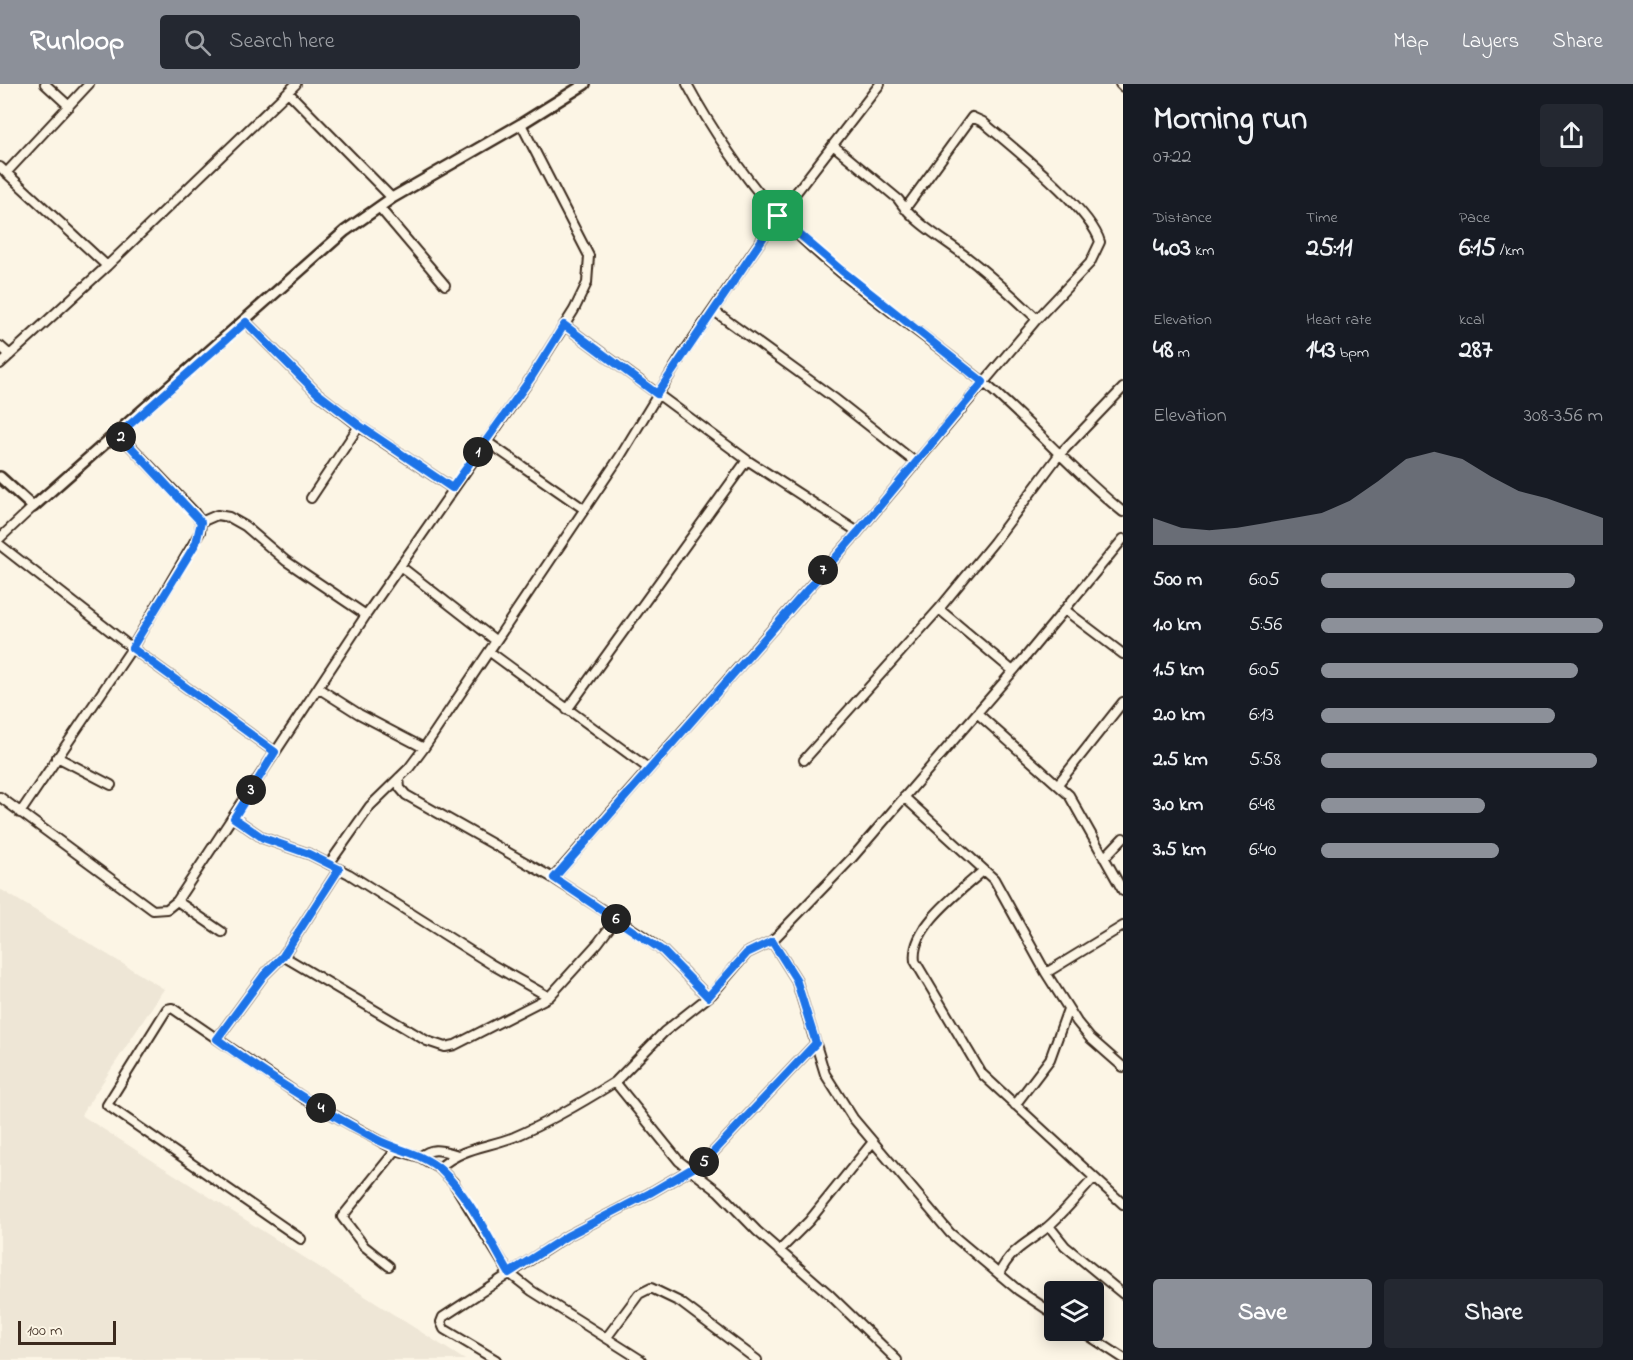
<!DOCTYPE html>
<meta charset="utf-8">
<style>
body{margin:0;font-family:"Indie Flower",sans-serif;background:#242831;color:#f1f3f6;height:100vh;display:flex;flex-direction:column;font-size:22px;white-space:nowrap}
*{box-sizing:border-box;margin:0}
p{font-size:20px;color:#9ea1a6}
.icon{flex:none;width:33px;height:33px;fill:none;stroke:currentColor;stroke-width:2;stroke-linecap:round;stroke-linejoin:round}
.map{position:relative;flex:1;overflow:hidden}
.details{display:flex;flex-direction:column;background:#171b24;width:510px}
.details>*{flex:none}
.fabs{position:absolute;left:1044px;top:1197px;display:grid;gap:12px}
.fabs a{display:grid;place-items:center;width:60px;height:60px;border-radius:6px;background:#171b24;box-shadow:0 3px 15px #0003;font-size:30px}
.scale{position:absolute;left:18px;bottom:15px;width:98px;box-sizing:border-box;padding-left:6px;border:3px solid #3b2a1e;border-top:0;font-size:16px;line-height:21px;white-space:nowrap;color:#3b2a1e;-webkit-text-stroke:4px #fcf5e5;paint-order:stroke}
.pin{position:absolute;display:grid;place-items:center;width:51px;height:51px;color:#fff;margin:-26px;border-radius:12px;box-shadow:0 3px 9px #0006}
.km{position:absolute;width:30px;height:30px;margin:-15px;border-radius:50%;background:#222;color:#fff;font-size:16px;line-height:30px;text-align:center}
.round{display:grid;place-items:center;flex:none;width:63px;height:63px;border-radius:6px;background:#242831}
.summary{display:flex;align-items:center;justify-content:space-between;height:102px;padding:0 30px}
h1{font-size:33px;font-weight:700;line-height:45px}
.metrics{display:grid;grid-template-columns:repeat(3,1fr);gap:9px;height:102px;padding:6px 30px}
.metrics div{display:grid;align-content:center}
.metrics b{font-size:26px;font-weight:700}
.metrics small{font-size:16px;font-weight:400}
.metrics p{font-size:16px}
.chart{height:168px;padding:12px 30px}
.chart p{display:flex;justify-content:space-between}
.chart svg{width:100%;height:108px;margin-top:6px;fill:#8c9099;opacity:.7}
.primary-button{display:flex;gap:12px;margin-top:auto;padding:12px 30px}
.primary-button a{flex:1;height:69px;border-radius:6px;background:#8c9099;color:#fff;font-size:24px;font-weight:700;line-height:69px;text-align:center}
.primary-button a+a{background:#242831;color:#f1f3f6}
ul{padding:0 30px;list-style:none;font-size:20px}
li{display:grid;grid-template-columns:96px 72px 1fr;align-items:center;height:45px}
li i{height:15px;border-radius:8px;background:#8c9099}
header{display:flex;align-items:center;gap:36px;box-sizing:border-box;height:84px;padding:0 30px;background:#8c9099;color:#fff}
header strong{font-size:28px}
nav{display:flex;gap:33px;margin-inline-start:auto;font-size:21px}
.search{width:420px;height:54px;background:#242831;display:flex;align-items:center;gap:15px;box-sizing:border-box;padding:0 21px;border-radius:6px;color:#9ea1a6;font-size:22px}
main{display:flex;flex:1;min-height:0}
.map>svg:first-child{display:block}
.built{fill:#eee6d6}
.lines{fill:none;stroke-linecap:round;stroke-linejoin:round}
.minor-casing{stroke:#3b2a1e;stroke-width:12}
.tertiary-casing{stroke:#3b2a1e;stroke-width:14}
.minor{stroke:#fcf5e5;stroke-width:8}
.tertiary{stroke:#fcf5e5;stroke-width:9}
.route-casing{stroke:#fff;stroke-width:12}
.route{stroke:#1a73e8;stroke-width:8}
</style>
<header>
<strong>Runloop</strong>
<div class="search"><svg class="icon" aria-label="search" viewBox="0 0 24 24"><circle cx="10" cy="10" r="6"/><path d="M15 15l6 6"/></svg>Search here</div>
<nav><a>Map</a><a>Layers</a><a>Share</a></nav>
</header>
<main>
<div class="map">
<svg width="1123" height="1276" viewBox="0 0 1123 1276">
<rect width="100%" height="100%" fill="#fcf5e5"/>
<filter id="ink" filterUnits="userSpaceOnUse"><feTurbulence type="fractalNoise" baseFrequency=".0167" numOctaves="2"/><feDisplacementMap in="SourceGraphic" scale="12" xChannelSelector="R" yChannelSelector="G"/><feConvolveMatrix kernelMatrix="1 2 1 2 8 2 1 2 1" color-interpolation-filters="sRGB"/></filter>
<g filter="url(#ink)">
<path class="built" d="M 0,805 L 164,905 L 81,1031 L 465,1276 L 0,1276 Z"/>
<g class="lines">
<g class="minor-casing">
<path id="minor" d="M 45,0 L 69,22
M 687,0 C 709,41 746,97 778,131 C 837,194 916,243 983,298 C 1032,339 1073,388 1123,428
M 1120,0 L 1123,3
M 288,8 L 392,114
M 834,62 L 898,115 C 911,134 930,147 949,160 C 981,182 1010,209 1037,235
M 0,83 L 107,182
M 6,89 L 89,0
M 379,123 L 445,201
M 714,227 L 834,314 L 915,378
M 246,238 L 317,309 L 359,342 L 452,404
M 564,241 L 747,376 L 858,448
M 0,262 L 10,271
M 0,280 L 107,182 L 296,0
M 486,357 L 584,425
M 311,414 L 359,342
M 201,438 L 217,431 L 229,433 L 245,442 L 286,477 L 366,531
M 0,454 L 33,423
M 0,461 L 132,564 L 275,668
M 400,482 L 495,556
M 939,525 L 1013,587
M 1065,526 L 1123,570
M 490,568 L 648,684
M 318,604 L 359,630 L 424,664
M 567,626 L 747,376
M 977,629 L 1069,711 L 1123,807
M 57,673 L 111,701
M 804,676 L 939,525 L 994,458 L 1059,371 L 1123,304
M 399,694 L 400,704 L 406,711 L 553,794 L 643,852 L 663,867 L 708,913
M 1058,700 L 1123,618
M 0,713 L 153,826 L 167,825 L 177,817 L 366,531 L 531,294 L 574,226 L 587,199 L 589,172 L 521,40
M 904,713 L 994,795 L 1046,889 L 1077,938 L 1090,954 L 1123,983
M 20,729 L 132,564 L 200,448 L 201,438 L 194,428 L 119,350
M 234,734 L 263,754 L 309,770 L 349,790 L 491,880 L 549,913 L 598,859 L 616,835
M 1104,774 L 1123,754
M 329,780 L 370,722 L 409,684 L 424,664 L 621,371 L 682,271 L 778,132 L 880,0
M 984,786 C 961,807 910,843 915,877 L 982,990 L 1123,1120
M 553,794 L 858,448 L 1037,235 L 1090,179 L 1100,158 C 1091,125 1012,63 983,38 L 972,33 L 905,125
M 177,817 L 222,848
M 772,857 L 796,895 L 825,990 L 853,1034 L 950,1149 L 1018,1206 L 1054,1230
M 283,872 L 427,957 L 445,963 L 455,961 L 549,913
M 1046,889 L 1123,842
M 217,955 L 264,891 L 283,872 L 339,785
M 1015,1021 L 1050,975 L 1068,925
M 420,1073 C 432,1063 440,1066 455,1070
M 439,1084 C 463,1063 485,1064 514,1053 C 549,1038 583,1018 615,998
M 1049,1142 L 1065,1162 L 1123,1210
M 301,1155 L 107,1021 L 167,925 L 172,924 L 305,1015 L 396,1066 L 420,1073 L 439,1084 L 453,1098 L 509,1189 L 532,1207 L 641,1276
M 779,1167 L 809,1137 L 872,1059
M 389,1182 L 364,1162 L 342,1133 L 396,1066
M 999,1190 C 1013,1161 1031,1159 1052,1139 C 1067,1125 1080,1109 1094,1094
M 1080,1246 L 1123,1274
M 607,1253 L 639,1210 L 651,1204 L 680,1218 L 757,1276
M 496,1276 L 444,1245 L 441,1238 L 443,1233 L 567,1152 L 650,1109 L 705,1077 L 816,959
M 897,1276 L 830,1211 L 757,1147 L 718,1107 L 679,1077 L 615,998 L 664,948 L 712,910 L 747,869 L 772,857 L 852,774 L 1027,571 L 1123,455"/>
</g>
<g class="tertiary-casing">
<path id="tertiary" d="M 0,393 L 33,423 L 345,147 L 392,114 L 521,40 L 585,0"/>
</g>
<use href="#minor" class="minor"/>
<use href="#tertiary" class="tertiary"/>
</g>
</g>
<g class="lines" filter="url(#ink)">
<g class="route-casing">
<path id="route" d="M 778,132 L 841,186 L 983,298 L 858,448 L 554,794 L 663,867 L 708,913 L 747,869 L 772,857 L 796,895 L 816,959 L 705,1077 L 650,1109 L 567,1152 L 509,1189 C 489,1155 470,1113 441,1086 C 424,1070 396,1066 376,1055 C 320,1025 268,993 217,955 L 264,891 L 283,872 L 339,785 L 309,770 L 263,754 L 234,734 L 275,668 L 132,564 L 196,459 L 201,438 L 119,350 L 246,238 L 317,309 L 360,342 L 452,404 L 531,294 L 564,241 L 657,310 Z"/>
</g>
<use href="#route" class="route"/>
</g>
</svg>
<div class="fabs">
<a><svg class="icon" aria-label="layers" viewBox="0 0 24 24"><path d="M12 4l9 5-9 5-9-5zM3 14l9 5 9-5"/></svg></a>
</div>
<div class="scale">100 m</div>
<div class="pin" style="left:778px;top:132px;background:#1e9e55"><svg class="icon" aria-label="arrive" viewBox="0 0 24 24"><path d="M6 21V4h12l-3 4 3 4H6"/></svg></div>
<b class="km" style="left:478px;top:368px">1</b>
<b class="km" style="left:121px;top:353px">2</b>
<b class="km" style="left:251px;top:706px">3</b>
<b class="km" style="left:321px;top:1024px">4</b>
<b class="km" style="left:704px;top:1078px">5</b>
<b class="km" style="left:616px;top:835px">6</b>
<b class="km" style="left:823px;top:486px">7</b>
</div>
<section class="details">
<div class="summary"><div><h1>Morning run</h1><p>07:22</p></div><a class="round"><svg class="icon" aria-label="share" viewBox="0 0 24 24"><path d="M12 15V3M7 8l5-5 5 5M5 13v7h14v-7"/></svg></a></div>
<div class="metrics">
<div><p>Distance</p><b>4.03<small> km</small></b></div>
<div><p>Time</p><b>25:11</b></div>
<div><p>Pace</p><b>6:15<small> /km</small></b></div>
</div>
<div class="metrics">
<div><p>Elevation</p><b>48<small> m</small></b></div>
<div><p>Heart rate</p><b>143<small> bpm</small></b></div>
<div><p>kcal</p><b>287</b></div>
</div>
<div class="chart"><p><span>Elevation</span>308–356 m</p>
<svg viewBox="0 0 160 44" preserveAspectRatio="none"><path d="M0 44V33L10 37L20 38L30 37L40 35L50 33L60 31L70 26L80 18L90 9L100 6L110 9L120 16L130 22L140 25L150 29L160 33V44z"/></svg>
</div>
<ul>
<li><b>500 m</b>6:05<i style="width:90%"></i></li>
<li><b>1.0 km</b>5:56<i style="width:100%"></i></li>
<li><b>1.5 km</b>6:05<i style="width:91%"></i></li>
<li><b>2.0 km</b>6:13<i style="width:83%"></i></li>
<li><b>2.5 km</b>5:58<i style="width:98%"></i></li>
<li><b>3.0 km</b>6:48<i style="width:58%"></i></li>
<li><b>3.5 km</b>6:40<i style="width:63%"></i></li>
</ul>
<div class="primary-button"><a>Save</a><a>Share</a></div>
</section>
</main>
